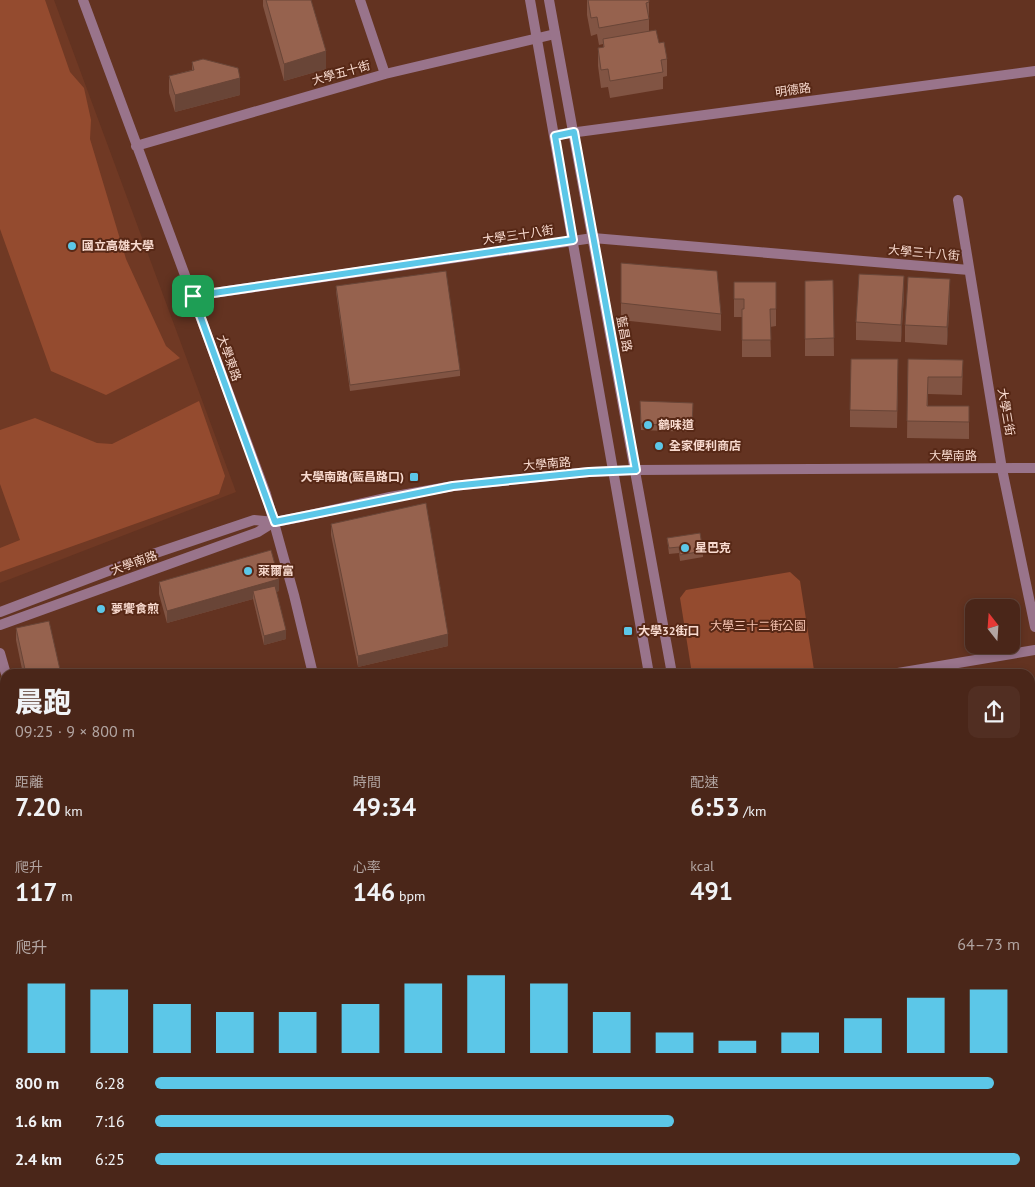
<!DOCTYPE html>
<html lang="zh-TW">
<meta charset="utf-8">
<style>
body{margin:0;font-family:"PT Sans","Noto Sans TC",sans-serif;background:#512e22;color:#f1f3f6;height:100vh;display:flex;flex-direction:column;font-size:19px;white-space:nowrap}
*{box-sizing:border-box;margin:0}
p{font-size:16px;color:#b2a5a2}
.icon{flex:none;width:28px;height:28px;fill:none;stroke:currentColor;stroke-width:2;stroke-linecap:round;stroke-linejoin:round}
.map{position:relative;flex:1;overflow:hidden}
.panel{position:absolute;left:0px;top:669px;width:1035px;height:519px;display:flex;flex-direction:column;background:#4a2619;border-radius:15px 15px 0 0;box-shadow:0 2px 8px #0003,0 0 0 1px #614338}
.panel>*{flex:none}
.needle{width:32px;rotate:343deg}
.controls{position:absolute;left:965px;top:599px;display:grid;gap:10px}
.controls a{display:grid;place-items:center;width:55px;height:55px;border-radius:10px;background:#4a2619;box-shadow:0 2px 8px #0003,0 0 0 1px #614338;font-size:25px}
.pin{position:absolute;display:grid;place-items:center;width:42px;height:42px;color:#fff;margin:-21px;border-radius:10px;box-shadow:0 2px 8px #0006}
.round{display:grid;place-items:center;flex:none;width:52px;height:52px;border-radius:10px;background:#512e22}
.headline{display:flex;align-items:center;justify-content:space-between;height:85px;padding:0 15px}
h1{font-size:28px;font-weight:800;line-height:38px}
.stats{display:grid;grid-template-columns:repeat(3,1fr);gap:8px;height:85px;padding:5px 15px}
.stats div{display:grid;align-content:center}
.stats b{font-size:25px;font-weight:800}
.stats small{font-size:14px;font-weight:400}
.stats p{font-size:14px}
.chart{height:140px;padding:10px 15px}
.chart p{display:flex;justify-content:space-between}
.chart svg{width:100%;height:90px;margin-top:5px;stroke:#5cc7e8;stroke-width:6}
ul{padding:0 15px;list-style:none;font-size:16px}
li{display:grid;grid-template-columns:80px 60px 1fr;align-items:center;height:38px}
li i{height:12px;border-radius:6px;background:#5cc7e8}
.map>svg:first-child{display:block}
.built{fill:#703924}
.green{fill:#944b2f}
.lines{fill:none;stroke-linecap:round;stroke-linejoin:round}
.minor{stroke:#99748b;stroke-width:10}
.tertiary{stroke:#99748b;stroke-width:10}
.wall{fill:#815443}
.shaded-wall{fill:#694537}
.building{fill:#96624e;stroke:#694537}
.route-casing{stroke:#fff;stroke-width:10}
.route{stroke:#5cc7e8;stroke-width:6}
.poi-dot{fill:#5cc7e8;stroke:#572816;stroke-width:2}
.labels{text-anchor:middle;stroke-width:4;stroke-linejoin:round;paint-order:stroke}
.street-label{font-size:12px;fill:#f8dacf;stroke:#572816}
.poi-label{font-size:12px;font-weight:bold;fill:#f8dacf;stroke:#572816;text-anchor:start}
.park-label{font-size:12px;fill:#f5c3b1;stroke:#572816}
</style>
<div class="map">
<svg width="1035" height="1187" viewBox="0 0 1035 1187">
<rect width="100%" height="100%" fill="#633321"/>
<path class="built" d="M 0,0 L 54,0 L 236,492 L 0,583 Z
M 1035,899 L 1035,1187 L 780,1187 L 780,1183 L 1030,1182 L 1030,900 Z
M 383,1182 L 384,1187 L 288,1187 L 287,1183 Z"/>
<path class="green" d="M 0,0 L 45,0 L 70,72 L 84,88 L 91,120 L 90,139 L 126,259 L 166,346 L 180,358 L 106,395 L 51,371 L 0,229 Z
M 199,401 L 225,476 L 219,494 L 0,572 L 0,548 L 20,540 L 0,484 L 0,430 L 35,418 L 97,443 L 112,444 Z
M 790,572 L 800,581 L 814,670 L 794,674 L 692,674 L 680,598 L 686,590 Z
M 0,707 L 5,727 L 5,1050 L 0,1051 Z"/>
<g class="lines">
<path class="minor" d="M 83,0 L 266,494 L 294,595 L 313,674
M 360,0 L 385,74
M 136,146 L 385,74 L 555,34
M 958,200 L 1002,469 L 1035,627
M 193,296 L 593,238 L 969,270
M 0,653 L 6,674
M 892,674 L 1035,650
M 1030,767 L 1035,766
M 1030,888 L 1035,887
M 0,1072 L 5,1071
M 128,1182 L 129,1187
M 399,1182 L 400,1187
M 459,1187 L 488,1182"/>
<path class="tertiary" d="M 530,0 L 649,674
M 549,0 L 672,674
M 555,135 L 1035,71
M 0,612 L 153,554 L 254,520 L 275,522 L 301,517 L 390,497 L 453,486 L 589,472 L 636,470 L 1035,468
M 0,625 L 258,532 L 274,522
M 737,1182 L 738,1187
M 762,1182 L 762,1187"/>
</g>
<path class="wall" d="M 263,0 L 311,0 L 326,69 L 284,81 L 263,6 Z
M 587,0 L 649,0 L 649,31 L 659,43 L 667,59 L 667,76 L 663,77 L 663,89 L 610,98 L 608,87 L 601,88 L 598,66 L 598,48 L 603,48 L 603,44 L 599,45 L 597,34 L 591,36 L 587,15 Z
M 192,62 L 240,95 L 175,112 L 169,93 L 169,76 L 192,70 Z
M 621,263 L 721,314 L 721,331 L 621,320 Z
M 833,280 L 834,356 L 805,356 L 805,281 Z
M 734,282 L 776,282 L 776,326 L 770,327 L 771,357 L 742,357 L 742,317 L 734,317 Z
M 336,286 L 460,370 L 460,376 L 350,391 L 336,292 Z
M 904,294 L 901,342 L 856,340 L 856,322 Z
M 950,296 L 947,345 L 905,342 L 905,325 Z
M 908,359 L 963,360 L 962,395 L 928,394 L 928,406 L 969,406 L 969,439 L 907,438 Z
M 898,377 L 897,428 L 850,427 L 850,410 Z
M 640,407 L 693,409 L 692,432 L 641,430 Z
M 331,524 L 448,646 L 358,667 L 331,535 Z
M 667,538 L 703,551 L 703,557 L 680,561 L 679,553 L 669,554 Z
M 159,582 L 279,591 L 276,592 L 286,639 L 264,645 L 253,599 L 167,623 L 159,594 Z
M 16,628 L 61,674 L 23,674 L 16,640 Z
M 1030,815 L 1035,834 L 1035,858 L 1030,859 Z
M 1035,890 L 1035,1027 L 1031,1028 L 1030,1021 L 1030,891 Z
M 512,1182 L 562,1182 L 563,1187 L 512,1187 Z
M 585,1182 L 695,1182 L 695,1187 L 586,1187 Z"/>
<path class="shaded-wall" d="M 326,51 L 326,69 L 284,81 L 284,64 Z
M 240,78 L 240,95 L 175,112 L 175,95 Z
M 904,276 L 904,294 L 901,342 L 901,325 Z
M 950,279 L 950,296 L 947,345 L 947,327 Z
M 279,579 L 279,591 L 255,598 L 253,591 L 253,599 L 167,623 L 167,611 Z
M 286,630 L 286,639 L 264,645 L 264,636 Z
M 448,634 L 448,646 L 358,667 L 358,656 Z"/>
<path class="building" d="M 266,0 L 311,0 L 326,51 L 284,64 Z
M 588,0 L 649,0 L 649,2 L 646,3 L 649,19 L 599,28 L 597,17 L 591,18 Z
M 656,30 L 659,43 L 664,42 L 667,59 L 661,60 L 663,72 L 610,81 L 608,69 L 601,70 L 598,48 L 604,47 L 603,39 Z
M 203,59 L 238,68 L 240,78 L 175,95 L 169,76 L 194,70 L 192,62 Z
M 621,263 L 717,271 L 721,314 L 621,303 Z
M 446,271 L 460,370 L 350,385 L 336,286 Z
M 859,274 L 904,276 L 901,325 L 856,322 Z
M 908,277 L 950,279 L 947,327 L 905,325 Z
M 833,280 L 834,338 L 805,339 L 805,281 Z
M 734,282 L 776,282 L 776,309 L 770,309 L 771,340 L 742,340 L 742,309 L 744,309 L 744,299 L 734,299 Z
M 851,359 L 898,359 L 897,411 L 850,410 Z
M 908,359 L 963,360 L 962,377 L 928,377 L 927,406 L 969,406 L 969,422 L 907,421 Z
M 640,401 L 693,403 L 692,426 L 641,424 Z
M 426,503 L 448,634 L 358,656 L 331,524 Z
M 700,533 L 703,551 L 680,555 L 679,547 L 669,548 L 667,538 Z
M 271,550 L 279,579 L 167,611 L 159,582 Z
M 275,586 L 286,630 L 264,636 L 253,591 Z
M 49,621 L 61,674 L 26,674 L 16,628 Z
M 1030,815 L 1032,815 L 1035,834 L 1035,847 L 1030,847 Z
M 1035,890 L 1035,1010 L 1031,1011 L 1030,1004 L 1030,891 Z
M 515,1182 L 562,1182 L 563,1187 L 515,1187 Z
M 588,1182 L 633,1182 L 609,1187 L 589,1187 Z"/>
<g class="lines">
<g class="route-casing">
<path id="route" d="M 574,132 L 636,470 L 589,472 L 453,486 L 275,522 L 193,296 L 573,240 L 555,136 Z"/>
</g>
<use href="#route" class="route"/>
</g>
<g class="poi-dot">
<circle cx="72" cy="246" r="5"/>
<circle cx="648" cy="425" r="5"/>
<circle cx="659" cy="446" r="5"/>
<rect x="409" y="472" width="10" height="10" rx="2.5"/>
<circle cx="685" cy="548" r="5"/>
<circle cx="248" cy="571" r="5"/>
<circle cx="101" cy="609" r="5"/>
<rect x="623" y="626" width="10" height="10" rx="2.5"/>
</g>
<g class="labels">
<g class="street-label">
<text transform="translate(341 73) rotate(-16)" y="4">大學五十街</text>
<text transform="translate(793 90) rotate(-8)" y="4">明德路</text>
<text transform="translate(518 235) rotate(-8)" y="4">大學三十八街</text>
<text transform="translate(924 253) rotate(5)" y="4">大學三十八街</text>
<text transform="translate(624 334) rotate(79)" y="4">藍昌路</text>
<text transform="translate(229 358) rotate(70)" y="4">大學東路</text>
<text transform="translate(1006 412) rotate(80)" y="4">大學三街</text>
<text x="953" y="460">大學南路</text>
<text transform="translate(547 464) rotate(-5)" y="4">大學南路</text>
<text transform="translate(134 563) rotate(-20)" y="4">大學南路</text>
</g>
<g class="poi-label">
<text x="82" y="250">國立高雄大學</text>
<text x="658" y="429">鶴味道</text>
<text x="669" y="450">全家便利商店</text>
<text x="404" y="481" text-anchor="end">大學南路(藍昌路口)</text>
<text x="695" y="552">星巴克</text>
<text x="258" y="575">萊爾富</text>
<text x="111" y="613">夢饗食煎</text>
<text x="638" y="635">大學32街口</text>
</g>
<g class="park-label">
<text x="758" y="630">大學三十二街公園</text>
</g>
</g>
</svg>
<div class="controls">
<a><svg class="needle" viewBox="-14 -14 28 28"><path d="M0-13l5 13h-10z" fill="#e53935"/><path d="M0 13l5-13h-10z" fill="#b2a5a2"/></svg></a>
</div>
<div class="pin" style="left:193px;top:296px;background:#1e9e55"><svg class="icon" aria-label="arrive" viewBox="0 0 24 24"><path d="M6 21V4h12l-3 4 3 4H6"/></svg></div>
<section class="panel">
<div class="headline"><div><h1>晨跑</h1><p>09:25 · 9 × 800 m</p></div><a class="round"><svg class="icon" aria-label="share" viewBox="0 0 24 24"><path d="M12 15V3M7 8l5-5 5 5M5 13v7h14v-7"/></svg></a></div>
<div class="stats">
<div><p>距離</p><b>7.20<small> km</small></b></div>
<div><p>時間</p><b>49:34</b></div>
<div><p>配速</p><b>6:53<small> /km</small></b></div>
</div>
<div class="stats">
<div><p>爬升</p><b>117<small> m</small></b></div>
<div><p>心率</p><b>146<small> bpm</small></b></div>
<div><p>kcal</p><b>491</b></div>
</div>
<div class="chart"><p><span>爬升</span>64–73 m</p>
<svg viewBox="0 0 160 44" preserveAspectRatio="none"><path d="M5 44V10M15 44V13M25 44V20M35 44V24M45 44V24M55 44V20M65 44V10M75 44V6M85 44V10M95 44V24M105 44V34M115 44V38M125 44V34M135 44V27M145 44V17M155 44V13"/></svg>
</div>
<ul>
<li><b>800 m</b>6:28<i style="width:97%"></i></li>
<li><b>1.6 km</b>7:16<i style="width:60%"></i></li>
<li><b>2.4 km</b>6:25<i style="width:100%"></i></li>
</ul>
</section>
</div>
